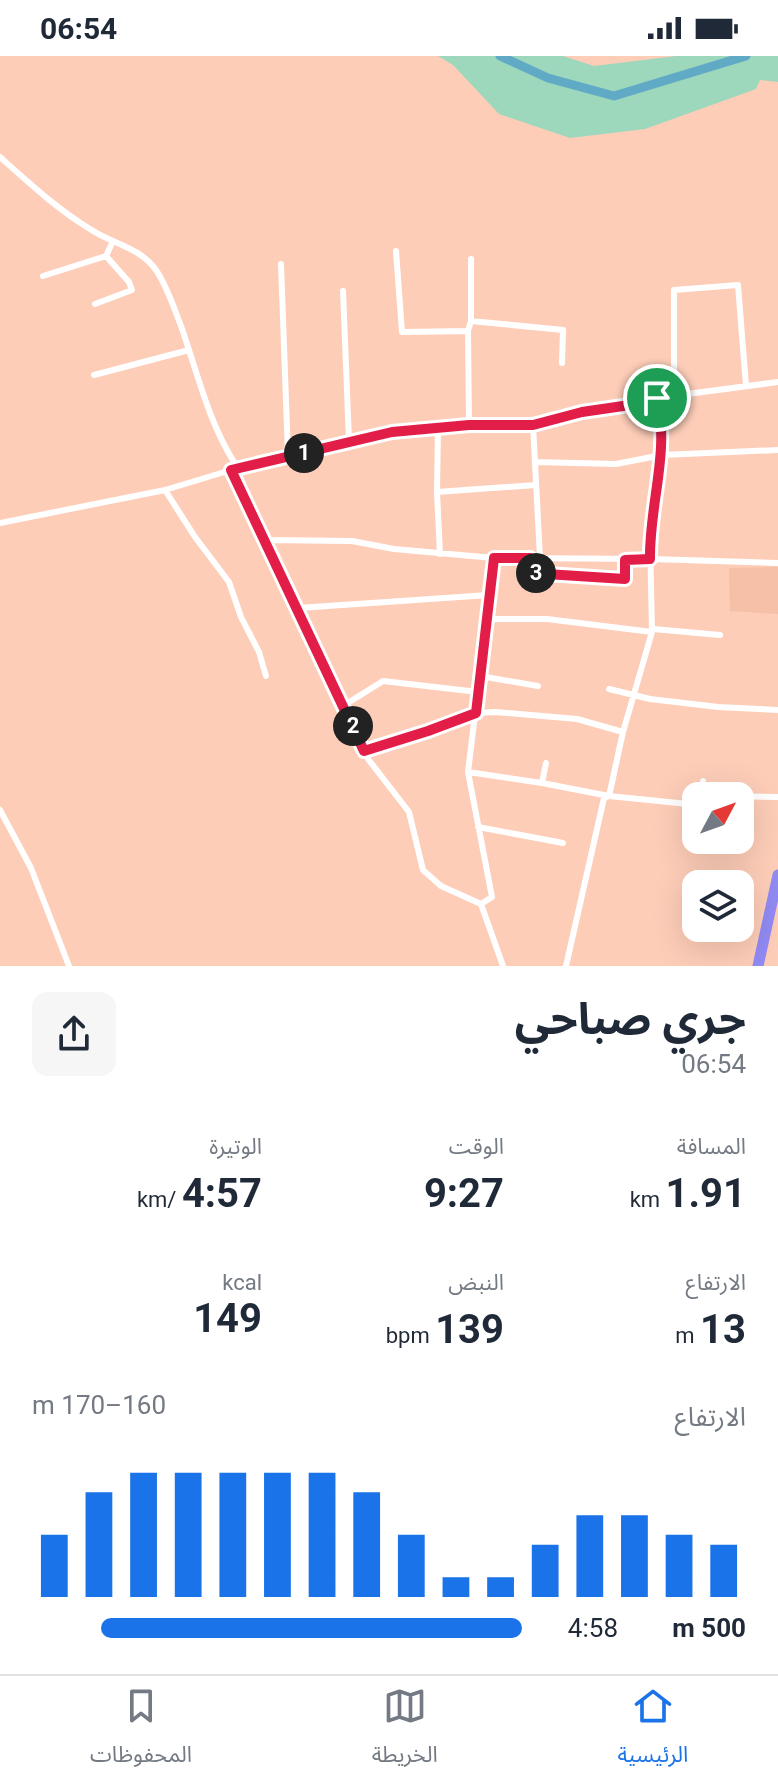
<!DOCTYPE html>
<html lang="ar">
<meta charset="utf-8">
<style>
body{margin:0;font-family:Roboto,"Noto Sans Arabic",sans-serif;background:#f6f6f7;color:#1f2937;direction:rtl;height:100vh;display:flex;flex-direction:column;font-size:30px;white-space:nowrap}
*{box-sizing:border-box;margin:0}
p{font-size:26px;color:#747a83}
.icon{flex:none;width:44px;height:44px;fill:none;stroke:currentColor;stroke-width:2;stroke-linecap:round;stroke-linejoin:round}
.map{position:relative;height:910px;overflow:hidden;direction:ltr}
.panel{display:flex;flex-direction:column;background:#fff;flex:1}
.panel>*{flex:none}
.needle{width:52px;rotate:49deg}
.controls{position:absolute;left:682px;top:726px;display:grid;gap:16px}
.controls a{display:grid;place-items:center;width:72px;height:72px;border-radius:16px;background:#fff;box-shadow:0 8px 32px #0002;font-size:40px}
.pin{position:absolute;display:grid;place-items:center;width:68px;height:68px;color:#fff;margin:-34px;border:4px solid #fff;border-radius:50%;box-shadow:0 2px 8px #0007}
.km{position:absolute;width:40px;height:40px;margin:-20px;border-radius:50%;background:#222;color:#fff;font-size:22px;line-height:40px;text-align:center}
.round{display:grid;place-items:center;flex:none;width:84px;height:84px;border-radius:16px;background:#f6f6f7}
.overview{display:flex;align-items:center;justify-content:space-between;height:136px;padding:0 32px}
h1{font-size:44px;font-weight:700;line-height:60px}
.stats{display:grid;grid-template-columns:repeat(3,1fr);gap:12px;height:136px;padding:8px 32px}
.stats div{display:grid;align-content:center}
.stats b{font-size:40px;font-weight:700}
.stats small{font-size:22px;font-weight:400}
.stats p{font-size:22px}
.chart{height:224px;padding:16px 32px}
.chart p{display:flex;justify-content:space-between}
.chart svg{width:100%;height:144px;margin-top:8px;stroke:#1a73e8;stroke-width:6}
ul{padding:0 32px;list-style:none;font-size:26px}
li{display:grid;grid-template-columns:128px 96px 1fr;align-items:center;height:60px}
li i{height:20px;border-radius:10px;background:#1a73e8}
.status{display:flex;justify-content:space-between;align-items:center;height:56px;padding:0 40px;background:#fff;direction:ltr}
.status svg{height:22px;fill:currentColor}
.menu{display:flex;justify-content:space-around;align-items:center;height:112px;border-top:2px solid #e0e1e3;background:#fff;font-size:22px;color:#747a83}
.menu a{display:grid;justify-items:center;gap:4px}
.menu .active{color:#1a73e8}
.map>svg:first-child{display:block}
.built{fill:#f6bfa7}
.green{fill:#9dd7bc}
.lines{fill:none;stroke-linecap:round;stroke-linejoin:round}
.river{stroke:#61aac6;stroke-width:9}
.street{stroke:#fff;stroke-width:6}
.highway{stroke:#908af3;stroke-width:11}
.route-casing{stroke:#fff;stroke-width:16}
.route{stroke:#e11d48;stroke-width:10}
</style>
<div class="status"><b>06:54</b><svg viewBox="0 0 49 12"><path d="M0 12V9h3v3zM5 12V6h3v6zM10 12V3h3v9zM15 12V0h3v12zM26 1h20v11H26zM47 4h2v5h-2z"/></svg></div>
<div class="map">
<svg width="778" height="910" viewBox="0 0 778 910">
<rect width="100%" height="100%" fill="#fdcdb8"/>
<path class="built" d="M 778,511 L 778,558 L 730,555 L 729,512 Z"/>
<path class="green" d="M 438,0 L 563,0 L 594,10 L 676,0 L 778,0 L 778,26 L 760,24 L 756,33 L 645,73 L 570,82 L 499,58 L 453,9 Z"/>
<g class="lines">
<path class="river" d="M 500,0 L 548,22 L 614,40 L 746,0"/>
<path class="street" d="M 0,101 C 28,126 57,153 90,173 C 112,188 140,191 156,214 C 167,230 174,252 181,270 C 197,315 208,365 234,406 L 231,414 L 368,703 L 409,756 L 423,814 L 441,830 L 481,848 L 503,910
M 396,195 L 402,276 L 468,275
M 281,208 L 288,400
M 43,220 L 106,200 L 113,185
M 343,235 L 349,385
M 95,248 L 132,234 L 129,226 L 106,200
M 471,265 L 563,274 L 562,307
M 94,319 L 189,294
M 674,339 L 674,234 L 738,229 L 746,330
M 469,369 L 468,275 L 471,265 L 471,203
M 533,369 L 540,502
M 438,372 L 437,436 L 440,498
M 535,406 L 616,408 L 662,399 L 778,394
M 165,434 L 195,481 L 229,526 L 241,561 L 259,596 L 266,620
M 437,436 L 536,429
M 0,467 L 165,434 L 231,414 L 392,376 L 469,369 L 533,369 L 582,356 L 657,342 L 778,326
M 265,484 L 352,485 L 394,493 L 494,502 L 650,503 L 778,507
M 530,502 L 531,532
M 530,517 L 625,523 L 625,504
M 298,552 L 489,539
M 487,563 L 547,563 L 652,576
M 653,573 L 720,579
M 480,620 L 538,630
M 609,633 L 650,643 L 718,651 L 778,654
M 343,650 L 383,625 L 478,636
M 364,695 L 428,675 L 476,657 L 495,656 L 577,663 L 623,676
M 468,716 L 542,727 L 609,740 L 688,748 L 696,747
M 542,727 L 546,707
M 701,740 L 703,725
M 723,740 L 778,741
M 0,754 L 31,812 L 69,910
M 478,771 L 563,787
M 481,848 L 492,841 L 468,716 L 494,502
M 566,910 L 604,742 L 609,740 L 623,676 L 652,576 L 650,482 L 662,399 L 661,361 L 657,342"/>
<path class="highway" d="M 758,910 L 778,819"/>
</g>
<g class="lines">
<g class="route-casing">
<path id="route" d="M 657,342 C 670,396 649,449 650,503 L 625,504 L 625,523 L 530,517 L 530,502 L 494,502 L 476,657 L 428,675 L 364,695 L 231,414 L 392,376 L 469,369 L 533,369 L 582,356 L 630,349 Z"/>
</g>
<use href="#route" class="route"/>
</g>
</svg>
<div class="controls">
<a><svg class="needle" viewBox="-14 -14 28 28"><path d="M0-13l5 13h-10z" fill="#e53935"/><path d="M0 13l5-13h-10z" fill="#747a83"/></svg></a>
<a><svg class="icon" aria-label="layers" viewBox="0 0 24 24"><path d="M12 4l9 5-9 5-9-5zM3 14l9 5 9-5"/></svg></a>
</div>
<div class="pin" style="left:657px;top:342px;background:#1e9e55"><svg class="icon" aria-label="arrive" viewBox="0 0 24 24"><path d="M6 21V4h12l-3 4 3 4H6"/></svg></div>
<b class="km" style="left:304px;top:397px">1</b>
<b class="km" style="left:353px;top:670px">2</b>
<b class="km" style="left:536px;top:517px">3</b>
</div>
<section class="panel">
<div class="overview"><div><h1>جري صباحي</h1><p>06:54</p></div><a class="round"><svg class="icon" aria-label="share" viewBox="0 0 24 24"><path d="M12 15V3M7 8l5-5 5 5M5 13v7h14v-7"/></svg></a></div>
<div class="stats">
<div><p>المسافة</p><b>1.91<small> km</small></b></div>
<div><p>الوقت</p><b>9:27</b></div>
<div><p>الوتيرة</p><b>4:57<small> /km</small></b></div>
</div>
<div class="stats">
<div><p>الارتفاع</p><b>13<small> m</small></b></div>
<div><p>النبض</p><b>139<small> bpm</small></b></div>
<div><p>kcal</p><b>149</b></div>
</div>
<div class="chart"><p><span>الارتفاع</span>160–170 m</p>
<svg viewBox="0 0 160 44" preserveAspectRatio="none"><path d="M5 44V25M15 44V12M25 44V6M35 44V6M45 44V6M55 44V6M65 44V6M75 44V12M85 44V25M95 44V38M105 44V38M115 44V28M125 44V19M135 44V19M145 44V25M155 44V28"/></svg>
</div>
<ul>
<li><b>500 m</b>4:58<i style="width:86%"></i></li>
</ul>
</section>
<nav class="menu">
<a class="active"><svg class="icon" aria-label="home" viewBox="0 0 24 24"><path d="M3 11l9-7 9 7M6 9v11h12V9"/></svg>الرئيسية</a>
<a><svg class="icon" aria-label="map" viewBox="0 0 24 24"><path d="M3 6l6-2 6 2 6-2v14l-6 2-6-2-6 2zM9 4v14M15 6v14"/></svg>الخريطة</a>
<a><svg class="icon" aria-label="saved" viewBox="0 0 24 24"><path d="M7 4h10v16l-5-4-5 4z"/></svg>المحفوظات</a>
</nav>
